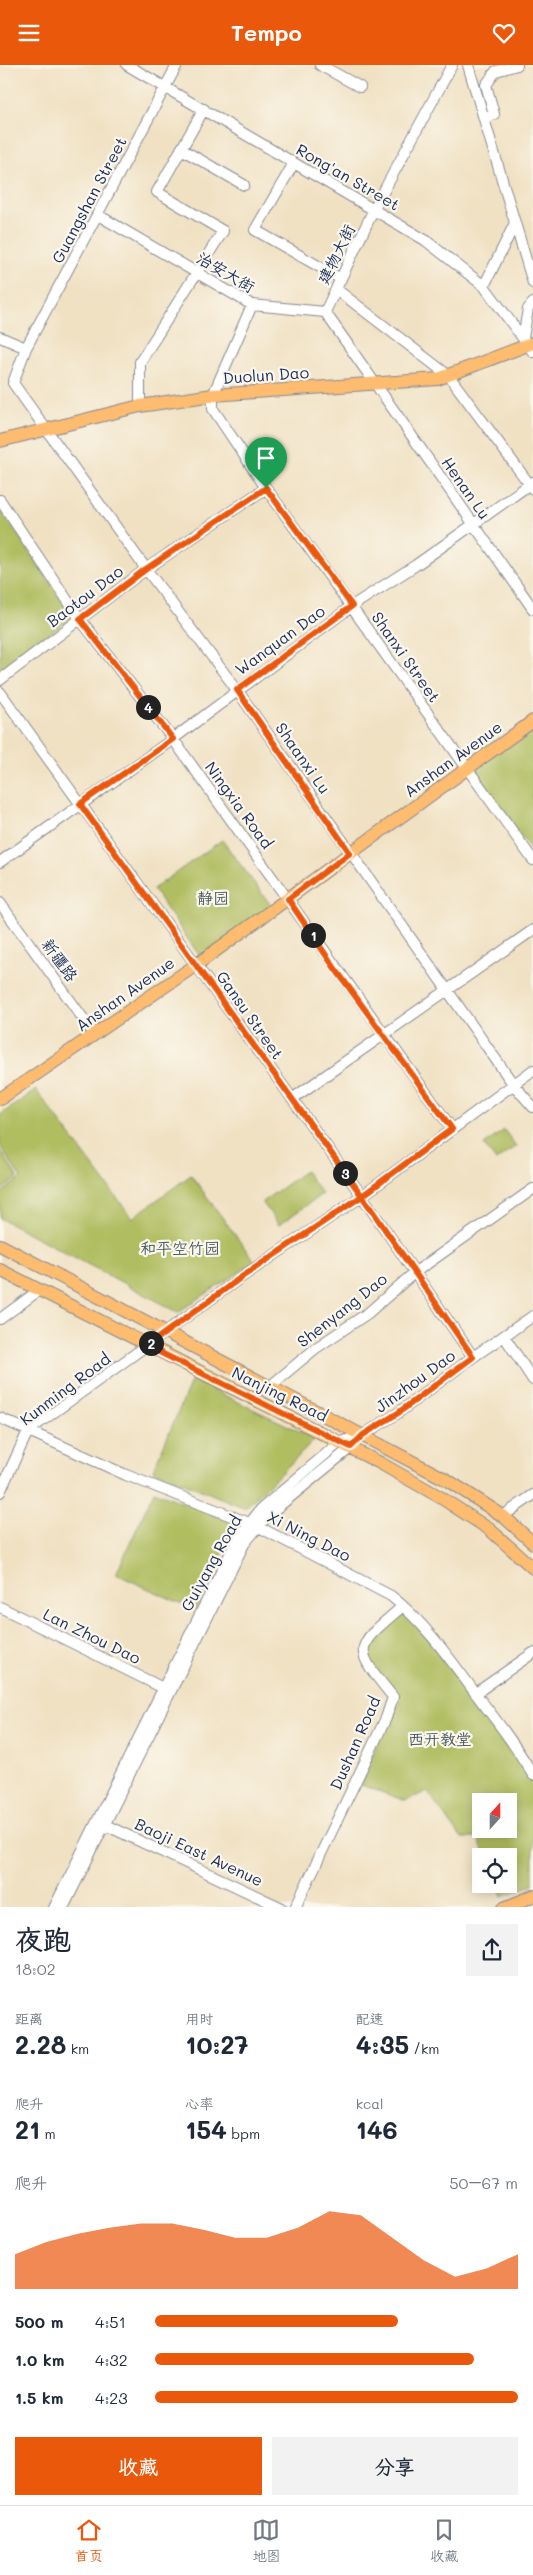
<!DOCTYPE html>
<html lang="zh">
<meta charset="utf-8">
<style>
body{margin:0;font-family:Mali,"LXGW WenKai TC",sans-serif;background:#f2f2f3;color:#1f2937;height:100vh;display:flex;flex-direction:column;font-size:19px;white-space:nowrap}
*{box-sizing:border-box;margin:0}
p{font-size:16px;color:#747a83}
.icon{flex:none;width:28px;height:28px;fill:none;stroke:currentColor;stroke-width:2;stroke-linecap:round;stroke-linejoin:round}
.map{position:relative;height:1842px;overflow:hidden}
.panel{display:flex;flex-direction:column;background:#fff;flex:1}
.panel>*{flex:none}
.needle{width:32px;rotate:21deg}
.buttons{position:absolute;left:472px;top:1728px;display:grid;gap:10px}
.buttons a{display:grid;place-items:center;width:45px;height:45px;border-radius:0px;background:#fff;box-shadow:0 2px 12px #0003;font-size:25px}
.pin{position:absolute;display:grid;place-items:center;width:42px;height:42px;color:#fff;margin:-51px -21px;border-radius:50% 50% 50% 0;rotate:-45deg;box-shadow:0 0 5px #0007}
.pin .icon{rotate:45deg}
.km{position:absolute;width:25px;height:25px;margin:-12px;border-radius:50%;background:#222;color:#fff;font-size:14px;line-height:25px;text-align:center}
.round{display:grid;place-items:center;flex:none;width:52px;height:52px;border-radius:0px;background:#f2f2f3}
.summary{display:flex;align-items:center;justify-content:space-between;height:85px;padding:0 15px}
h1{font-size:28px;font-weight:700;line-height:38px}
.figures{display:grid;grid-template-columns:repeat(3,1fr);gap:8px;height:85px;padding:5px 15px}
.figures div{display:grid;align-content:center}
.figures b{font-size:25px;font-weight:700}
.figures small{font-size:14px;font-weight:400}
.figures p{font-size:14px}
.chart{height:140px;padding:10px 15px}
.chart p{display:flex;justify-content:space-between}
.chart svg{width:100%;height:90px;margin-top:5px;fill:#ea580c;opacity:.7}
.action{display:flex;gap:10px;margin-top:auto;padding:10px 15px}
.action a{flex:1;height:58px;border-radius:0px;background:#ea580c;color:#fff;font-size:20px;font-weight:700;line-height:58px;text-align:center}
.action a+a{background:#f2f2f3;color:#1f2937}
ul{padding:0 15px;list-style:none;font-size:16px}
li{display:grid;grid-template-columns:80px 60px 1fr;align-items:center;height:38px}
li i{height:12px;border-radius:6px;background:#ea580c}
header{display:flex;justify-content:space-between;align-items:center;height:65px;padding:0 15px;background:#ea580c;color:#fff;font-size:22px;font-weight:700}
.tabs{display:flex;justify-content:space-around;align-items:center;height:70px;border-top:1px solid #e0e1e3;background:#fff;font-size:14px;color:#747a83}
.tabs a{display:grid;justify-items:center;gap:2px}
.tabs .on{color:#ea580c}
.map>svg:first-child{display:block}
.green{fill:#b0bd60;stroke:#66765f;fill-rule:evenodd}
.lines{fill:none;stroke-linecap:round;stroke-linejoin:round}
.minor-casing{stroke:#868890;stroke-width:12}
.major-casing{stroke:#868890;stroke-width:14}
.minor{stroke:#fff;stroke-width:10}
.major{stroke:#fdbc70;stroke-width:12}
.route-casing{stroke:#fff;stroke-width:10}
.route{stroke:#ea580c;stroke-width:6}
.labels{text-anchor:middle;stroke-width:4.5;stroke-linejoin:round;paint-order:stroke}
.street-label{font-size:16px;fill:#1b2f5e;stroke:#fbf7ec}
.park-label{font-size:16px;fill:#485a5f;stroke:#fbf7ec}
</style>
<header><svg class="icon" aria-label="menu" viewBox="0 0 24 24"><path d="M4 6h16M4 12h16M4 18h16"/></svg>Tempo<svg class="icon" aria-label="heart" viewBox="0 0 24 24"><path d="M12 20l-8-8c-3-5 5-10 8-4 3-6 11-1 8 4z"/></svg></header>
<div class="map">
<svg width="533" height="1843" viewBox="0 0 533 1843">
<rect width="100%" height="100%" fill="#fbf7ec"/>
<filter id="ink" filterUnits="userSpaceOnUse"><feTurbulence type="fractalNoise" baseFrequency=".02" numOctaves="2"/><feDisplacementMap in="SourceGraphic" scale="10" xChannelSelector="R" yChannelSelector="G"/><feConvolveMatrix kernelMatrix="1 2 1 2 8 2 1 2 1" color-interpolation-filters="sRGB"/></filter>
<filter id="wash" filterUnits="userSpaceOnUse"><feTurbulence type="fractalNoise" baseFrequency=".0096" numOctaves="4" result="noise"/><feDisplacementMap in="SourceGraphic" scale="20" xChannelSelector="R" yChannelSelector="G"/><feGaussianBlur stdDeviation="1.12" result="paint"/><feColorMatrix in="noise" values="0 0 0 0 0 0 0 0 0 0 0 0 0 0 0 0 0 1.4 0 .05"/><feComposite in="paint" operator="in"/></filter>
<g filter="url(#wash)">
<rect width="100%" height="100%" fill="#f0e1c3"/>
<path class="green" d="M 0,443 L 73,552 L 0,606 Z
M 533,661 L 533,787 L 471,706 Z
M 222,775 L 273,843 L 201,893 L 153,824 Z
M 36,1025 L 132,1153 L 191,1110 L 255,1197 L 178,1247 L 0,1153 L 0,1129 L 21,1113 L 0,1081 L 0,1050 Z
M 504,1065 L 516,1081 L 496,1096 L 484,1080 Z
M 0,1085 L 18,1113 L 0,1126 Z
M 305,1106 L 322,1129 L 279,1160 L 262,1137 Z
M 192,1315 L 316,1374 L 245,1443 L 153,1405 Z
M 154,1426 L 237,1459 L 195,1545 L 116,1509 Z
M 403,1544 L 450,1597 L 513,1682 L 533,1717 L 533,1820 L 502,1831 L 497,1819 L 509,1819 L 509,1791 L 485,1791 L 478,1773 L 461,1773 L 427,1726 L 406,1736 L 361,1720 L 386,1656 L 400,1638 L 365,1592 L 371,1572 ZM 481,1736 L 509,1736 L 509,1764 L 481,1764 Z"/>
</g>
<g filter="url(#ink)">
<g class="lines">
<g class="minor-casing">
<path id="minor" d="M 127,0 L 425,175 L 484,221 L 533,287
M 177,0 L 26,283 L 13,318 L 146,504 L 237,625 L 513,1019 L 533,1042
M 320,0 L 360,22
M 468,0 L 515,158 L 484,221
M 484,53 L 494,49 L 486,20 L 496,6 L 517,0
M 181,84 L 244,120
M 294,98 L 255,165 L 341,214
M 98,150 L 252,240 L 325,247 L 533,544
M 515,158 L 533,218
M 336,224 L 449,311 L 533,424
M 252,240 L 213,330 L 213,344 L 266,423 L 533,795
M 325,247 L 374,144 L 452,0
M 0,272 L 26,283
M 523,273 L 528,244 L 533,238
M 140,341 L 140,297 L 223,166 L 157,127 L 204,44
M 0,435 L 80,554 L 173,674 L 452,1064
M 0,615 L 146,504 L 266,423
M 0,627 L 362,1131 L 473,1292
M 0,797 L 173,674 L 352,541 L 416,500 L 533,417
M 0,838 L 95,970
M 292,1034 L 533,865
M 0,1254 L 38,1226
M 504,1271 L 533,1315
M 269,1322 L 316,1283 L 368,1248 L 414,1208 L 533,1124
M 0,1353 L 126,1410 L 257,1461 L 391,1531 C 425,1558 450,1594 476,1629 C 496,1655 516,1681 533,1710
M 0,1427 L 28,1366 L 243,1211 L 362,1131 L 533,1005
M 503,1451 L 533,1430
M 0,1542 L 167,1625
M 476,1628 L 533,1588
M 99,1757 L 282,1843
M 54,1843 L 238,1473 L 261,1444 L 340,1377 L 363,1370 L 398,1348 L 473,1292 L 533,1251
M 63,1843 L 244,1479 L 267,1451 L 354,1380
M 295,1843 L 386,1653 L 393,1632 C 351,1581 354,1583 403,1541"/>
</g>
<g class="major-casing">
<path id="major" d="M 0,376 L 140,341 L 213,330 L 438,314 L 533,278
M 0,1034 L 196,900 L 533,656
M 0,1180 L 447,1415 L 503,1451 L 533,1478
M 0,1205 L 380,1398 L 440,1432 L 489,1464 L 533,1503
M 504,1843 L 533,1831"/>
</g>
<use href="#minor" class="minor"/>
<use href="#major" class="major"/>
</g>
</g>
<g class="lines" filter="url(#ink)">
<g class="route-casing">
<path id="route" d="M 266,423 L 352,541 L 237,625 L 350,788 L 288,834 L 334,902 L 452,1064 L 362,1131 L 243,1211 L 147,1281 L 351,1382 L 363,1370 L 398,1348 L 473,1292 L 362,1131 L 80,739 L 173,674 L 80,554 L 146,504 L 266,423"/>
</g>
<use href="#route" class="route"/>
</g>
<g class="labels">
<g class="street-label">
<text transform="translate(348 112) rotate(30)" y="6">Rong'an Street</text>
<text transform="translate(89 135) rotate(-62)" y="6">Guangshan Street</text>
<text transform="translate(336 189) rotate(-64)" y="6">建物大街</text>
<text transform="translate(226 207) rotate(30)" y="6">治安大街</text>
<text transform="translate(266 310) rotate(-4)" y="6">Duolun Dao</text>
<text transform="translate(466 423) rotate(55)" y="6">Henan Lu</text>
<text transform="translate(85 531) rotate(-37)" y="6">Baotou Dao</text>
<text transform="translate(280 575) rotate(-36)" y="6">Wanquan Dao</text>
<text transform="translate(406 592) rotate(55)" y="6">Shanxi Street</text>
<text transform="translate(303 693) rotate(55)" y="6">Shaanxi Lu</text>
<text transform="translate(453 694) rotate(-36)" y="6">Anshan Avenue</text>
<text transform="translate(239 740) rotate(54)" y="6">Ningxia Road</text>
<text transform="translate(60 895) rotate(54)" y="6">新疆路</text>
<text transform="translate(125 929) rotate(-35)" y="6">Anshan Avenue</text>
<text transform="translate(250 950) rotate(55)" y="6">Gansu Street</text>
<text transform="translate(342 1245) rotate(-38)" y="6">Shenyang Dao</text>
<text transform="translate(415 1316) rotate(-36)" y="6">Jinzhou Dao</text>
<text transform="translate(65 1324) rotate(-37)" y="6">Kunming Road</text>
<text transform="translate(280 1329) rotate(26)" y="6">Nanjing Road</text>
<text transform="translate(309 1471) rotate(27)" y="6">Xi Ning Dao</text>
<text transform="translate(211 1498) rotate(-61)" y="6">Guiyang Road</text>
<text transform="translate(92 1571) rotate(26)" y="6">Lan Zhou Dao</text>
<text transform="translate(355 1678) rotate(-66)" y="6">Dushan Road</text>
<text transform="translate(199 1787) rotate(25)" y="6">Baoji East Avenue</text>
</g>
<g class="park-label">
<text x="213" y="839">静园</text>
<text x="180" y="1189">和平空竹园</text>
<text x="440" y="1680">西开教堂</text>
</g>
</g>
</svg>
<div class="buttons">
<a><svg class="needle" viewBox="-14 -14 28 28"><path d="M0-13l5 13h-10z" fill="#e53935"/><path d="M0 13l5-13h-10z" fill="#747a83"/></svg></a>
<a><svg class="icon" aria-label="locate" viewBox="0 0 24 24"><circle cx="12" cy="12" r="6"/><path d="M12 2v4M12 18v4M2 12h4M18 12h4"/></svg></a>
</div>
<div class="pin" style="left:266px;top:423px;background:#1e9e55"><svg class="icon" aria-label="arrive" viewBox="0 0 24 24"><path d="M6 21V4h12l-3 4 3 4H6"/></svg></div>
<b class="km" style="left:313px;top:870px">1</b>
<b class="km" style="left:151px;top:1278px">2</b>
<b class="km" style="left:345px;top:1108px">3</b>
<b class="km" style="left:148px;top:642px">4</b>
</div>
<section class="panel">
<div class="summary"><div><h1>夜跑</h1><p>18:02</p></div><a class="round"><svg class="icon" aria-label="share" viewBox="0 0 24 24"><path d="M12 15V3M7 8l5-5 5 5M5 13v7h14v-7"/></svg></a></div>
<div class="figures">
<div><p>距离</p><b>2.28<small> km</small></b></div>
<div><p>用时</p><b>10:27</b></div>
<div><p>配速</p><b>4:35<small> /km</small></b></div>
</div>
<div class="figures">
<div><p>爬升</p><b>21<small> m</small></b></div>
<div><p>心率</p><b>154<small> bpm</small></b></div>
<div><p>kcal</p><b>146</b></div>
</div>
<div class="chart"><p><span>爬升</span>50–67 m</p>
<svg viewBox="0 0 160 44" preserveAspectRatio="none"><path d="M0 44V27L10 21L20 17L30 14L40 12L50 12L60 15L70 19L80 19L90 14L100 6L110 8L120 19L130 30L140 38L150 34L160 27V44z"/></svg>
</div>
<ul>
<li><b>500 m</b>4:51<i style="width:67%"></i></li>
<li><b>1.0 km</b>4:32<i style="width:88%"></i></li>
<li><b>1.5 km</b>4:23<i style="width:100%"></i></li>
</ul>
<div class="action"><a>收藏</a><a>分享</a></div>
</section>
<nav class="tabs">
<a class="on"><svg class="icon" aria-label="home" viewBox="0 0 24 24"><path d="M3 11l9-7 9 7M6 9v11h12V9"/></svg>首页</a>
<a><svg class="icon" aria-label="map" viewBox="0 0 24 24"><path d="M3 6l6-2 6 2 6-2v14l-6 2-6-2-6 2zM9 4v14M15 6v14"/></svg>地图</a>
<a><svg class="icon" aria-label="saved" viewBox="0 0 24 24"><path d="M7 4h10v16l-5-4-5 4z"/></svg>收藏</a>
</nav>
